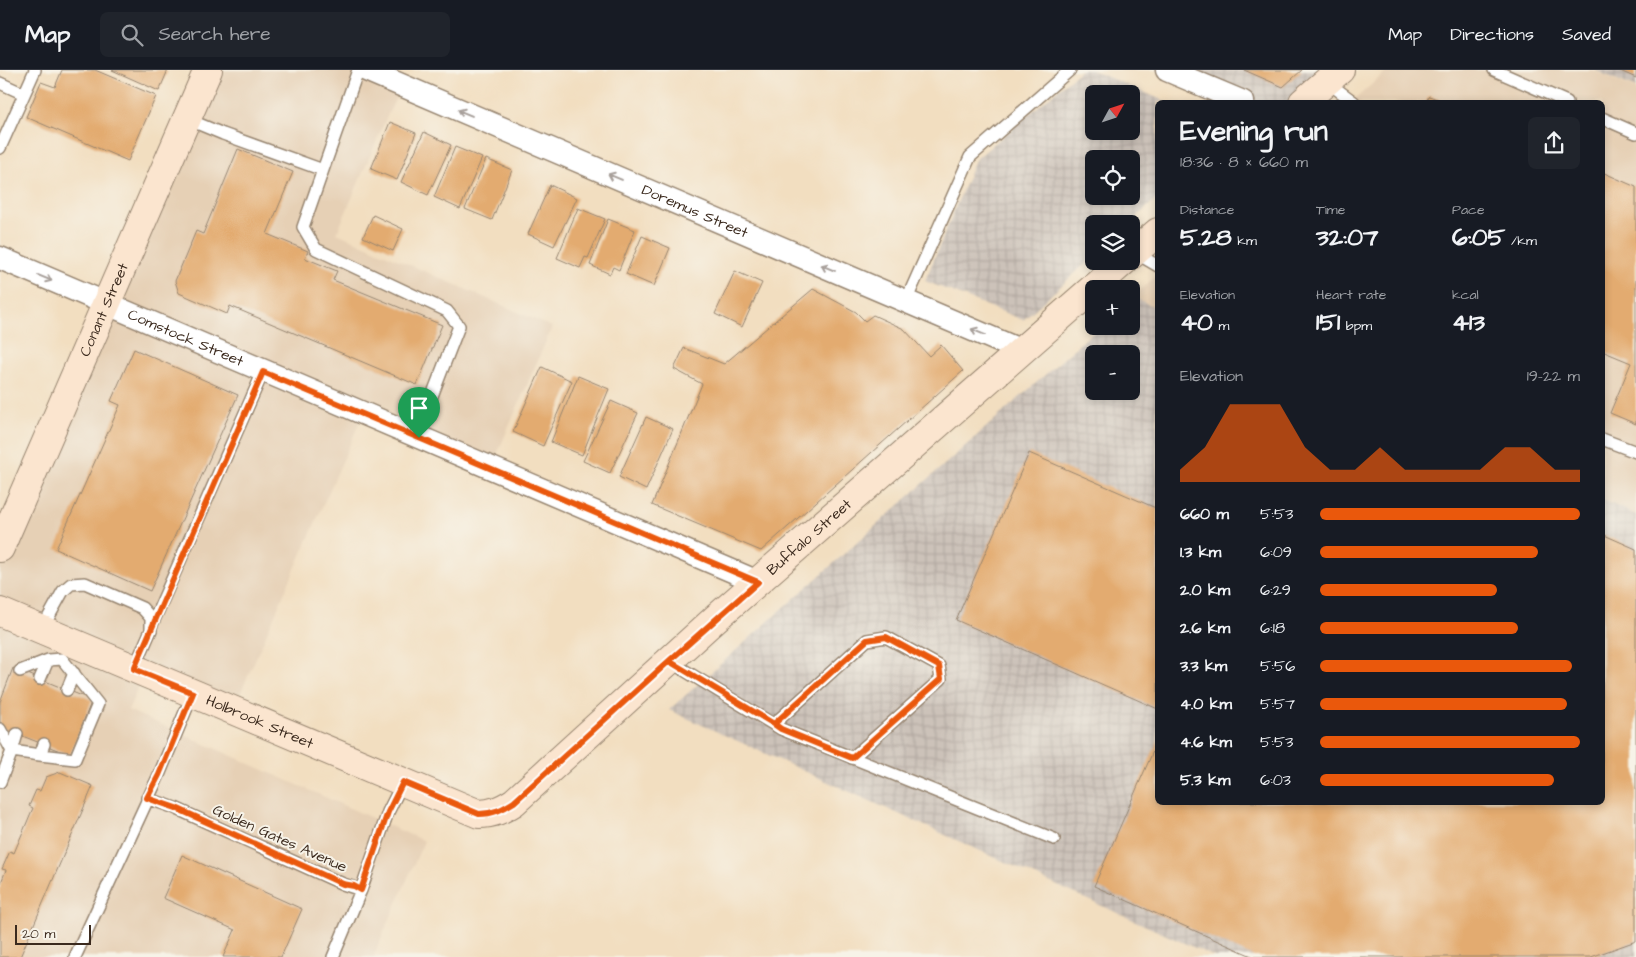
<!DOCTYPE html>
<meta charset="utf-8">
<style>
body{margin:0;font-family:"Architects Daughter",sans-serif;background:#20242c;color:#f1f3f6;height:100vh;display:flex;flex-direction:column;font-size:19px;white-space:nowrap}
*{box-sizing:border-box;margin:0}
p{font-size:16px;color:#9ea1a6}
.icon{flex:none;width:28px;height:28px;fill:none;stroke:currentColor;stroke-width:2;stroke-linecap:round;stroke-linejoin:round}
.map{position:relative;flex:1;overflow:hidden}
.sheet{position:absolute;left:1155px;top:30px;width:450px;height:705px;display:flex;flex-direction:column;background:#171b24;border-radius:8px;box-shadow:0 2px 8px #0003}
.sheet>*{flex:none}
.needle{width:32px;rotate:50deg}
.buttons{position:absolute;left:1085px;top:15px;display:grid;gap:10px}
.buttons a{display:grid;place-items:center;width:55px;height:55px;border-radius:8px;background:#171b24;box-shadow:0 2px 8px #0003;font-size:25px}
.scale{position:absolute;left:15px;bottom:12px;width:76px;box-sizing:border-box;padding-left:5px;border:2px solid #3b2a1e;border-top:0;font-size:14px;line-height:18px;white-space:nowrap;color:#3b2a1e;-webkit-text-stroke:4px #f7f3e8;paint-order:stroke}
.pin{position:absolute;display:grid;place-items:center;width:42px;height:42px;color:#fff;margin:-51px -21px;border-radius:50% 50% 50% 0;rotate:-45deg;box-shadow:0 0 5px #0007}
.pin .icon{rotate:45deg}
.round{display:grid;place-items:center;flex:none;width:52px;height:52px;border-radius:8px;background:#20242c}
.headline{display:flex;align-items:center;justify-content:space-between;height:85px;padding:0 25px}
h1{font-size:28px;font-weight:700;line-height:38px}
.metrics{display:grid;grid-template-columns:repeat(3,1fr);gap:8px;height:85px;padding:5px 25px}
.metrics div{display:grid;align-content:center}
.metrics b{font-size:25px;font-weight:700}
.metrics small{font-size:14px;font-weight:400}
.metrics p{font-size:14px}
.chart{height:140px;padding:10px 25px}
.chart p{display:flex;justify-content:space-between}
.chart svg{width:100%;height:90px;margin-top:5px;fill:#ea580c;opacity:.7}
ul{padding:0 25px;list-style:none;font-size:16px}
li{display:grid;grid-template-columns:80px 60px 1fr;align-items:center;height:38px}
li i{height:12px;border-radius:6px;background:#ea580c}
header{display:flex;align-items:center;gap:30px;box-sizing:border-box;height:70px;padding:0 25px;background:#171b24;border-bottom:1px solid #363941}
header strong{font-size:24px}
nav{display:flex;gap:28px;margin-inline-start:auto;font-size:18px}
.search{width:350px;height:45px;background:#20242c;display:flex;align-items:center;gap:12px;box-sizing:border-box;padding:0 18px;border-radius:8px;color:#9ea1a6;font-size:19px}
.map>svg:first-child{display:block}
.built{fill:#e6d0b5}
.industrial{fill:url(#industrial-grid);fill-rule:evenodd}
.building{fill:#e3ab70}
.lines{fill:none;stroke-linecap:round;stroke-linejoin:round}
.lane-casing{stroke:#96846f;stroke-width:14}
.street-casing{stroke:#96846f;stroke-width:25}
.secondary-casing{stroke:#96846f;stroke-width:30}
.lane{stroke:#fff;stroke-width:11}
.street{stroke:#fff;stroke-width:22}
.secondary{stroke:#fbe5cf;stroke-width:28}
.oneway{stroke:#a79f9a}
.route-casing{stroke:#fff;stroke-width:10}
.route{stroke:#ea580c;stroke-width:6}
.labels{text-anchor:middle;stroke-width:4;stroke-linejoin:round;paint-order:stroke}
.street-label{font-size:15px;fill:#3b2a1e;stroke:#f7f3e8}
</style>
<header>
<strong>Map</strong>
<div class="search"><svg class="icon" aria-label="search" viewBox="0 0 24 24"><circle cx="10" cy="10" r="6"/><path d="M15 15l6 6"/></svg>Search here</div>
<nav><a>Map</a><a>Directions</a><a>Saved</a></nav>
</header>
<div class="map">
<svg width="1636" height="887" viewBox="0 0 1636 887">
<defs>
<pattern id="industrial-grid" width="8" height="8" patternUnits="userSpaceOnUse" patternTransform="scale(1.25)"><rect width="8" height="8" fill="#ccc2b9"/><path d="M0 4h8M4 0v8" fill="none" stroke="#b0a79f"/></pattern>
</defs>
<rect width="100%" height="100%" fill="#f7f3e8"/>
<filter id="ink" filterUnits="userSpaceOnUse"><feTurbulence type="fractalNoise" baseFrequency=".02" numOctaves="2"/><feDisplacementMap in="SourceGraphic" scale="10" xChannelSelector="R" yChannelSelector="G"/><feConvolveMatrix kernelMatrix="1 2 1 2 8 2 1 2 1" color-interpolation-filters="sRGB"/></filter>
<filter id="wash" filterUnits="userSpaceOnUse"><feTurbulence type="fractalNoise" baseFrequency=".0096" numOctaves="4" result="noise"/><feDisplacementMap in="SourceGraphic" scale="20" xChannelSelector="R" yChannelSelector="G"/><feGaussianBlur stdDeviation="1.12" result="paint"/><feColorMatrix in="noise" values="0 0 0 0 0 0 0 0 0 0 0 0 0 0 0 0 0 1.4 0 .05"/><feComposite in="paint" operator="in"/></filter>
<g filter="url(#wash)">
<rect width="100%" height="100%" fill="#f2dec0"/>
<path class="built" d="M 208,0 L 367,0 L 402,16 L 388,44 L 337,163 L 552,257 L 491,398 L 363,344 L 233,640 L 145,603 L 128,640 L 424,771 L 373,887 L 0,887 L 0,478 Z
M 1388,0 L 1592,0 L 1636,19 L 1636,445 L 1603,430 L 1602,32 L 1352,32 Z
M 1157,205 L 1157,238 L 1133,227 Z"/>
<path class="industrial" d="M 1081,0 L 1091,0 L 1167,32 L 1158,32 L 1157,128 L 1129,154 L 1094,154 L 1094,186 L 1023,250 L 925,211 L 975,90 ZM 1094,24 L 1131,24 L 1131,61 L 1094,61 ZM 1094,89 L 1131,89 L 1131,126 L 1094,126 Z
M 1167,0 L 1340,0 L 1303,32 L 1243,32 Z
M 1594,0 L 1636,0 L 1636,18 Z
M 1133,227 L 1157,238 L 1158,732 L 1602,732 L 1603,430 L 1636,445 L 1636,887 L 1215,887 L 669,640 L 1100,256 L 1131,256 L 1131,228 ZM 1094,284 L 1131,284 L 1131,321 L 1094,321 Z"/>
<g id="blocks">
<path class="building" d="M 62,0 L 95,0 L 156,26 L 128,91 L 26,47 L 41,12 L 55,17 Z
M 112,0 L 168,0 L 159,21 Z
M 1244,0 L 1302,0 L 1283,17 Z
M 1618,0 L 1636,0 L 1636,8 Z
M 1429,26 L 1445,32 L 1426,32 Z
M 390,52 L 416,63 L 397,110 L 371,99 Z
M 424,62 L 451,75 L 428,125 L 401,112 Z
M 455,77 L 482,88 L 460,139 L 434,127 Z
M 238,79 L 293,102 L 267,164 L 308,181 L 305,188 L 337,201 L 333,210 L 442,255 L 417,315 L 230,236 L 227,244 L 179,223 L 175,211 L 196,161 L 203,164 Z
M 486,89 L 512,100 L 492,150 L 465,139 Z
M 1602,102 L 1636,117 L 1636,354 L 1610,343 L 1631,293 L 1602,281 Z
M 550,115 L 577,128 L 554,176 L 528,164 Z
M 578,138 L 605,149 L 588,188 L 585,187 L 580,198 L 557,188 Z
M 373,145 L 403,159 L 393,181 L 363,167 Z
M 608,149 L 635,160 L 619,200 L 613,197 L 610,204 L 590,195 Z
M 642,166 L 670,178 L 654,216 L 626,204 Z
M 735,201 L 762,213 L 742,257 L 715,244 Z
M 813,219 L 856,242 L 865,251 L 873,245 L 904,259 L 929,286 L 941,275 L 963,301 L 761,481 L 652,435 L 702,314 L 674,299 L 684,278 L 724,294 Z
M 134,279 L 238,325 L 150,521 L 56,479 L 120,335 L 111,331 Z
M 542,297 L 572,311 L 543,376 L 513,362 Z
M 578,306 L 609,319 L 582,385 L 551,372 Z
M 611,331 L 638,343 L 610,403 L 583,391 Z
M 646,347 L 673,359 L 646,420 L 619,407 Z
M 1029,383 L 1158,439 L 1158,639 L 956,550 Z
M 1602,464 L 1636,479 L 1636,871 L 1591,887 L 1254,887 L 1094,816 L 1158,670 L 1158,732 L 1602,732 Z
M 13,598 L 92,630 L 70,685 L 0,657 L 0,632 Z
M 60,702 L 93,716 L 20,887 L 0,887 L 0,815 L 6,800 L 2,799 L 10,781 L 14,783 L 33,738 L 29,736 L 36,720 L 40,721 L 46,707 Z
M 182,785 L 302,839 L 281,887 L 223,887 L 235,860 L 163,828 Z"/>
</g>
</g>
<g filter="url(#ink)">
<use href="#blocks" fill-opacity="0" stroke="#96846f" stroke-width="1"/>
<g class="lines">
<g class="lane-casing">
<path id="lane" d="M 358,0 L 303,157 L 316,179 L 447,241 L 459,256 L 425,344 L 419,368
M 1494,0 L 1567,32
M 1327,12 L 1354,32
M 0,13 L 24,24
M 1602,48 L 1636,63
M 187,49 L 223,64 L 323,100
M 0,78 L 35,0
M 1134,182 L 1158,196
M 906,231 L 970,87 L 1070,0
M 1602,369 L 1636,382
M 151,557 L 263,302
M 42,559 L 63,521 L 71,514 L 85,513 L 142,538 L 151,548 L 151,560 L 134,599
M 669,591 L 781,659 L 1054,769
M 20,601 L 48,590 L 62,589 L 98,634 L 75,689 L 40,685
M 40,609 L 48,590
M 67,620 L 74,603
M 774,654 L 867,570 L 886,567 L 939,596 L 941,609 L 852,688
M 0,659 L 12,681 L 0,712
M 17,664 L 12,681 L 40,685 L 44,674
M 147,728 L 175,738 L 343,814 L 361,820 L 333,887
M 361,820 L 388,742 L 403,712
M 75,887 L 159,705 L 193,623"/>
</g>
<g class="street-casing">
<g id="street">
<path id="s1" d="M 366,0 L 1022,281"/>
<path d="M 1167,0 L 1243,32"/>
<path id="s2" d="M 0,188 L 758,512"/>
</g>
</g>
<g class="secondary-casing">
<g id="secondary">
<path d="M 1303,32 L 1340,0"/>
<path d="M 1131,185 L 1158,162"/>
<path id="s3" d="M 0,478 L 208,0"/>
<path id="s4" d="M 0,542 L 479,744 C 493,744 503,739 514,732 L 715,549 L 1124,191"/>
</g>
</g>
<use href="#lane" class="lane"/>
<use href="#street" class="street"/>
<use href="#secondary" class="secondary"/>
</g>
<defs><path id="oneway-shaft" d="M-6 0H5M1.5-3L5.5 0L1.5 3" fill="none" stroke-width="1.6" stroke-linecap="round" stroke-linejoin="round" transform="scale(1.25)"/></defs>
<g class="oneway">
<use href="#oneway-shaft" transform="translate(465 43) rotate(-157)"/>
<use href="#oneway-shaft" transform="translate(615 107) rotate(-157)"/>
<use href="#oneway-shaft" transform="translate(828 198) rotate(-157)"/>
<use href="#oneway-shaft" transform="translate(45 208) rotate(23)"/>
<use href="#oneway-shaft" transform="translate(978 262) rotate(-157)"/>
</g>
</g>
<g class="lines" filter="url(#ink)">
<g class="route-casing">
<path id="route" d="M 419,368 L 263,302 L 134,599 L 193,623 L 159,705 L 147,728 L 176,738 L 343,814 L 354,816 L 361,820 L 388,742 L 403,712 L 479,744 C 493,744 503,739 514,732 L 669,591 L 774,654 L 781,659 L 852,688 L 941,609 L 939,596 L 886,567 L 867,570 L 774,654 L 669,591 L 758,512 L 419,368"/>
</g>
<use href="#route" class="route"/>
</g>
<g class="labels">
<g class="street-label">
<text dy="5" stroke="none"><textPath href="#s1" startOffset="358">Doremus Street</textPath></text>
<text dy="5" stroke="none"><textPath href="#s3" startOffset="260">Conant Street</textPath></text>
<text dy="5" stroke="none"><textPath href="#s2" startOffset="202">Comstock Street</textPath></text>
<text dy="5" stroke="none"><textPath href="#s4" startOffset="954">Buffalo Street</textPath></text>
<text dy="5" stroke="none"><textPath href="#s4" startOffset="282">Holbrook Street</textPath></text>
<text transform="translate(280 768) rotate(24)" y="5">Golden Gates Avenue</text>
</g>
</g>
</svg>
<div class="buttons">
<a><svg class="needle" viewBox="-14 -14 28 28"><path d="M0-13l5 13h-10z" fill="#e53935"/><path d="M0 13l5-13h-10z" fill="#9ea1a6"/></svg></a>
<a><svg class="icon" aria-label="locate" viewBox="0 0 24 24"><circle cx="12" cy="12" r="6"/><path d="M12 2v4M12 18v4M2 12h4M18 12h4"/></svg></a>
<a><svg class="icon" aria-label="layers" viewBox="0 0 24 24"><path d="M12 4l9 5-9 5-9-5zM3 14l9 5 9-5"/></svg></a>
<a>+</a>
<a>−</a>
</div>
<div class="scale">20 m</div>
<div class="pin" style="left:419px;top:368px;background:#1e9e55"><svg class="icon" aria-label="arrive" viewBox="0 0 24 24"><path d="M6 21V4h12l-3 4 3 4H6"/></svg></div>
<section class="sheet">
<div class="headline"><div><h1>Evening run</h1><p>18:36 · 8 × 660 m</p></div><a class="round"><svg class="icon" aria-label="share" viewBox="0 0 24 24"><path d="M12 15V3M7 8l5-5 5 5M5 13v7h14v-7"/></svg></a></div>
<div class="metrics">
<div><p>Distance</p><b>5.28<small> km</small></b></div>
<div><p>Time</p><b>32:07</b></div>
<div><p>Pace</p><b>6:05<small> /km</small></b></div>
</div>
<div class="metrics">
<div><p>Elevation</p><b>40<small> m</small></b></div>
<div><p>Heart rate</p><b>151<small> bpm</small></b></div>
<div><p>kcal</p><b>413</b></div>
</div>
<div class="chart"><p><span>Elevation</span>19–22 m</p>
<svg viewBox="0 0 160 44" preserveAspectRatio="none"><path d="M0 44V38L10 27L20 6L30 6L40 6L50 27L60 38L70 38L80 27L90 38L100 38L110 38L120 38L130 27L140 27L150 38L160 38V44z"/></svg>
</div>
<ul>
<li><b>660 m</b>5:53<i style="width:100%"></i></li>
<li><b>1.3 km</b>6:09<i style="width:84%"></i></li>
<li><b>2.0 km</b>6:29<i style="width:68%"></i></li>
<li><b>2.6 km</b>6:18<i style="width:76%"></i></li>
<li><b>3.3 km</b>5:56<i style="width:97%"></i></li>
<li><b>4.0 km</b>5:57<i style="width:95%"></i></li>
<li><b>4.6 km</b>5:53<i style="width:100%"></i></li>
<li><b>5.3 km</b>6:03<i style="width:90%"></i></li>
</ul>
</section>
</div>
